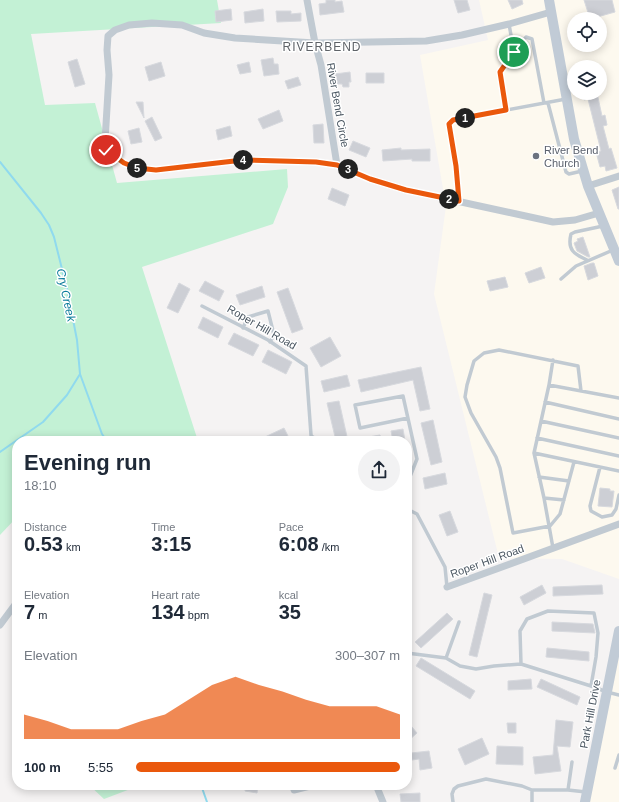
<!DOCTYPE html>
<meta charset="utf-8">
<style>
body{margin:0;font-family:Helvetica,sans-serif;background:#f2f2f3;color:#1f2937;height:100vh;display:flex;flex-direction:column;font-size:15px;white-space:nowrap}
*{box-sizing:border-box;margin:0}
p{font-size:13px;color:#747a83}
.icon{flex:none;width:22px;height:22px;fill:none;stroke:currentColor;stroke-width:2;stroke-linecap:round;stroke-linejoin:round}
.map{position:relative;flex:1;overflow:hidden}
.panel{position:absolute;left:12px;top:436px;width:400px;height:354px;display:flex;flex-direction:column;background:#fff;border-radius:16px;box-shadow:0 2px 10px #0003}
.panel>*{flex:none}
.tools{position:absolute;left:567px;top:12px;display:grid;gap:8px}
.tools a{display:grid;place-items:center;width:40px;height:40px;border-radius:50%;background:#fff;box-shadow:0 2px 10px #0003;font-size:20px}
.pin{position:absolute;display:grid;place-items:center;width:34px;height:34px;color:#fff;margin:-17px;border:2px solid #fff;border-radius:50%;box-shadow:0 1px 4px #0007}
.km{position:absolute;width:20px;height:20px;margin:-10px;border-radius:50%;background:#222;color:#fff;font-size:11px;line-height:20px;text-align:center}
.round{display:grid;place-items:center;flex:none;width:42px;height:42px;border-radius:21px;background:#f2f2f3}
.headline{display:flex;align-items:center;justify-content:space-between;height:68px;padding:0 12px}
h1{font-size:22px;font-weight:700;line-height:30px}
.metrics{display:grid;grid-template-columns:repeat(3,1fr);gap:6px;height:68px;padding:4px 12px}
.metrics div{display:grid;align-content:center}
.metrics b{font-size:20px;font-weight:700}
.metrics small{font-size:11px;font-weight:400}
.metrics p{font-size:11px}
.chart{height:112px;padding:8px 12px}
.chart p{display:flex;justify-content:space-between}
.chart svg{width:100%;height:72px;margin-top:4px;fill:#ea580c;opacity:.7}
ul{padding:0 12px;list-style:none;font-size:13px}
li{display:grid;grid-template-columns:64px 48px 1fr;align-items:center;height:30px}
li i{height:10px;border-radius:5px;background:#ea580c}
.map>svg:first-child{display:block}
.commercial{fill:#fdf9ef;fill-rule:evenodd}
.green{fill:#c3f1d5}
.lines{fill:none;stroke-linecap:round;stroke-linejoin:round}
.stream{stroke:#90daee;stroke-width:2}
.building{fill:#cdcfd5;stroke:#d7d9de}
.lane{stroke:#c1cad2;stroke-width:3.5}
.street{stroke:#c1cad2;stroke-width:7}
.secondary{stroke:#c1cbd6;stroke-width:10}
.route-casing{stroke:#fff;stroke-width:8}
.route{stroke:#ea580c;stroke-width:5}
.worship-dot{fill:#6b7280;stroke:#fff;stroke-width:1.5}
.labels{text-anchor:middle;stroke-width:3;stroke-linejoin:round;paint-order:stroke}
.street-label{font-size:11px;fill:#4a5661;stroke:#fff}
.worship-label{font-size:11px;fill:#5b616d;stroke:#fff;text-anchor:start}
.neighbourhood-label{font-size:12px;letter-spacing:1px;fill:#5f6368;stroke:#fff}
.water-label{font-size:12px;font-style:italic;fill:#0c7c9b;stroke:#fff}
</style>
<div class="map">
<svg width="619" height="802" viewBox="0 0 619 802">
<rect width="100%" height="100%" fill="#f5f3f3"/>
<path class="commercial" d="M 479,0 L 619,0 L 619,579 L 562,559 L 499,558 L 434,294 L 446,206 L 420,55 L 488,40 ZM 574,19 L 600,19 L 600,45 L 574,45 ZM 574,67 L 600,67 L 600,93 L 574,93 Z
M 619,635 L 619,802 L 583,802 Z"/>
<path class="green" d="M 0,0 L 217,0 L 221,23 L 31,34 L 45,105 L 95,103 L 117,183 L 287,169 L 288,187 L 273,224 L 142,267 L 198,441 L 17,441 L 17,517 L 0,535 Z
M 89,785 L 141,785 L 104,799 Z"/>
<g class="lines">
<path class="stream" d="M 0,162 L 41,213 L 49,225 L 54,237 L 67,289 L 77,340 L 80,374 L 102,434 L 107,441
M 0,452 L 43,422 L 67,395 L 80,374
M 201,785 L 207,802"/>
</g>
<path class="building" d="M 326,0 L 335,0 L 335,2 L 342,1 L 344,12 L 320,15 L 319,4 L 326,3 Z
M 454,0 L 467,0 L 470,10 L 458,13 Z
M 508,0 L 522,0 L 523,4 L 512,9 Z
M 584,0 L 612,0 L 615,12 L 590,19 Z
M 231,9 L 232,20 L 216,22 L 215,11 Z
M 263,9 L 264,21 L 245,23 L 244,12 Z
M 276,11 L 291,11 L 291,14 L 301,13 L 301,21 L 277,22 Z
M 273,58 L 274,64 L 278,64 L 279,74 L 264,76 L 261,60 Z
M 77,59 L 85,84 L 75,87 L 68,62 Z
M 161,62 L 165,76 L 149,81 L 145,67 Z
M 249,62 L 251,72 L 240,74 L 237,65 Z
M 350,72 L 351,82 L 349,82 L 349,87 L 343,87 L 342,84 L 336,84 L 335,74 Z
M 366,73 L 384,73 L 384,83 L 366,83 Z
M 298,77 L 301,85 L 288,89 L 285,81 Z
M 582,93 L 597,93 L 602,116 L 605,115 L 607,125 L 603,126 L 609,149 L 611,148 L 617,168 L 606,171 L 605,166 L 600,167 L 596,152 L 601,151 L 588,99 L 584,100 Z
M 136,102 L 143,102 L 144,118 Z
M 279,110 L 283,121 L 263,129 L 258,119 Z
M 152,117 L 162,138 L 155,141 L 145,121 Z
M 323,124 L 324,143 L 314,143 L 313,125 Z
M 230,126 L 232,136 L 218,140 L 216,130 Z
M 139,128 L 142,142 L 131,144 L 128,131 Z
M 353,141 L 370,148 L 366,157 L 349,150 Z
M 401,148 L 401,150 L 430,149 L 430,161 L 412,161 L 412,159 L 383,161 L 382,150 Z
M 619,187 L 619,209 L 618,209 L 612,190 Z
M 332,188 L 349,195 L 345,206 L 328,199 Z
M 583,237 L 590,257 L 588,257 L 577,251 L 574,243 L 578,241 L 577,239 Z
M 592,263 L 594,263 L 598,276 L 588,280 L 584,266 Z
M 541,267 L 545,278 L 529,283 L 525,273 Z
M 505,277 L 508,287 L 490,291 L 487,281 Z
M 205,281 L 224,291 L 219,301 L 199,291 Z
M 179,283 L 190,289 L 178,313 L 167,308 Z
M 262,286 L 265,297 L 240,305 L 236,295 Z
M 288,288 L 303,329 L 292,333 L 277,292 Z
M 203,317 L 223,327 L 218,338 L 198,328 Z
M 234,333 L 259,345 L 253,356 L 228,344 Z
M 330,337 L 341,356 L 321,367 L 310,348 Z
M 268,350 L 292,362 L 286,374 L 262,362 Z
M 421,367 L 430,409 L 420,411 L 413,380 L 361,392 L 358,380 Z
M 347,375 L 350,386 L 324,392 L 321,381 Z
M 339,401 L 348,441 L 336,441 L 327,403 Z
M 433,420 L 442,462 L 431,465 L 421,423 Z
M 284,428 L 289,438 L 282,441 L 267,441 L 265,437 Z
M 403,429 L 405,441 L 393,441 L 391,431 Z
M 380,435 L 381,441 L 364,441 L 363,438 Z
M 445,473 L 447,484 L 425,489 L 423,478 Z
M 600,488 L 610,489 L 610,491 L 614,491 L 612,507 L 598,506 Z
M 450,511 L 458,532 L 447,536 L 439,515 Z
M 542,585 L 546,593 L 524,605 L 520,597 Z
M 602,585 L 603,594 L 553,596 L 553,587 Z
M 484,593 L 492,595 L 477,657 L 469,655 Z
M 447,613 L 453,619 L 421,648 L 415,642 Z
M 552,622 L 593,624 L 595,633 L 552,631 Z
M 547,648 L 589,652 L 589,661 L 546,657 Z
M 421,658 L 475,691 L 470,699 L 416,666 Z
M 531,679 L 532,689 L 508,690 L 508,681 Z
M 541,679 L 580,697 L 577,705 L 537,687 Z
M 556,720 L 573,722 L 570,747 L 557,746 L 561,771 L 535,774 L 533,757 L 553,755 Z
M 407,721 L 417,733 L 407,742 Z
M 507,723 L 516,723 L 516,733 L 508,733 Z
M 482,738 L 489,754 L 465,765 L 458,749 Z
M 497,746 L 523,747 L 523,765 L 496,764 Z
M 429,751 L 432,768 L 420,770 L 419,759 L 412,760 L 411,753 Z
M 246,785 L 258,785 L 257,793 L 245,791 Z
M 420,793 L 420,802 L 401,802 L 400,794 Z"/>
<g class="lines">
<path class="lane" d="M 514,52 L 526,37 L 532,39 L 544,103
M 548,103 L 566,172 L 569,174 L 582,171
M 506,110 L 500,72 L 514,52 L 509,24
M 459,201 L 456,166 L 449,124 L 453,120 L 566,99
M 587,260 C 574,254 567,250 571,234 L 575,232 L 603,226
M 561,279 L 576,266 L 613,250
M 202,306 L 268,340 L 306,366 L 311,435 L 315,441
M 243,328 L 248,317 L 268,311 L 274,335 L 270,342
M 549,385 L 553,360
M 619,398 L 549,385 L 534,453 L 619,471
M 545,402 L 619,419
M 541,421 L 619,438
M 537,438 L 619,456
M 307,441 L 313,437
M 534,453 L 544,498 L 553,548
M 574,462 L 560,514 L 550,526 L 513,533 L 500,468 L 496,457 L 471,413 L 465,397 L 467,385 L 474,361 L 484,353 L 499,350 L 578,366 L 581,391
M 600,467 L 590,506 L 591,511 L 602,517 L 612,515 L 616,509 L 619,495
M 539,477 L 569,481
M 407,484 L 417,459 L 403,396 L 355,405 L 360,428 L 408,418
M 544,498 L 564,500
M 407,509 L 417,514 L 445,567 L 447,587
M 407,653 L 446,658 L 460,666 L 476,669 L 494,666 L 521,664
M 446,658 L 459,622
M 591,686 L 521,664 L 520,631 L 527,619 L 548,611 L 594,613 L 598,633 L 596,657 L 591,686 L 607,692 L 619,695
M 615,768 L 619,755
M 568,790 L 572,762
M 453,802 L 452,794 L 454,789 L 458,786 L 486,779 L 522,786 L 532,790 L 568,790 L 586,792
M 532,802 L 532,790"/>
<path class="street" d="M 307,0 L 315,43 L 321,65 L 337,165
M 551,12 L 509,24 L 462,35 L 426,41 L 315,43 L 235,38 L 204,33 L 182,25 L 152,23 L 129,25 L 115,30 L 108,36 L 107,50 L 109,75 L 105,141 L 106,150 L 124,163 L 137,168 L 156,170 L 243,160 L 316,162 L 337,165 L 370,179 L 406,190 L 553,222 L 575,220 L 599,213
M 588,186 L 619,176
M 447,587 L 619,524
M 0,625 L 17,602
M 376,785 L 383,802
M 294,790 L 314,785"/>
<path class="secondary" d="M 549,0 L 574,139 L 588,186 L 619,261
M 585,802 L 619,631"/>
</g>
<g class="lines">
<g class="route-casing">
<path id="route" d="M 106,150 L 124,163 L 137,168 L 156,170 L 243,160 L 316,162 L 337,165 L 370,179 L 406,190 L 459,201 L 456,166 L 449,124 L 453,120 L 506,110 L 500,72 L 514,52"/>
</g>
<use href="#route" class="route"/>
</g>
<circle class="worship-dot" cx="536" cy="156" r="4"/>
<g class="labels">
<g class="street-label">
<text transform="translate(338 105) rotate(80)" y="4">River Bend Circle</text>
<text transform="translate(262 327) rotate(30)" y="4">Roper Hill Road</text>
<text transform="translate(487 561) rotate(-20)" y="4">Roper Hill Road</text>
<text transform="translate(590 714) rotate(-79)" y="4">Park Hill Drive</text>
</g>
<g class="worship-label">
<text x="544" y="154">River Bend<tspan x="544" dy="13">Church</tspan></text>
</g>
<g class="neighbourhood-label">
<text x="322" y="51">RIVERBEND</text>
</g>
<g class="water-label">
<text transform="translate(66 295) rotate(78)" y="4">Cry Creek</text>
</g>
</g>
</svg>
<div class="tools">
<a><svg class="icon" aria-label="locate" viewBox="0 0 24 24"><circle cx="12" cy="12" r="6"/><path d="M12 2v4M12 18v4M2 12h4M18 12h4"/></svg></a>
<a><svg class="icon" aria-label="layers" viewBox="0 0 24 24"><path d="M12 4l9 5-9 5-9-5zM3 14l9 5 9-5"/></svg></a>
</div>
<div class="pin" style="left:514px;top:52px;background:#1e9e55"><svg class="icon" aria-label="arrive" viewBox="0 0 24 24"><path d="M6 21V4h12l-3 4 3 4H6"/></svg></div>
<div class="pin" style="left:106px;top:150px;background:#d93025"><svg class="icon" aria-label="check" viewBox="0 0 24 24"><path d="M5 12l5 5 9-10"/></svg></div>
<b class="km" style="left:465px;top:118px">1</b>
<b class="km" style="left:449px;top:199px">2</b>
<b class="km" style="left:348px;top:169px">3</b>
<b class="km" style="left:243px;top:160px">4</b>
<b class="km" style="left:137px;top:168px">5</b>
<section class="panel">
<div class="headline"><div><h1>Evening run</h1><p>18:10</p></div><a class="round"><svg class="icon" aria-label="share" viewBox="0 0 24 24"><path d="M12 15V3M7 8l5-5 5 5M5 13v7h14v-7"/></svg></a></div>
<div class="metrics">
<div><p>Distance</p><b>0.53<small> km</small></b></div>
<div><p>Time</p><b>3:15</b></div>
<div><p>Pace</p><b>6:08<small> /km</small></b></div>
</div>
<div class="metrics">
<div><p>Elevation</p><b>7<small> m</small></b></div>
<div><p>Heart rate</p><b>134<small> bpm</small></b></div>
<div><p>kcal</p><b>35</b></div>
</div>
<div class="chart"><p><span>Elevation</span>300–307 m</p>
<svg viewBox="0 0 160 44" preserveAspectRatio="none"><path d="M0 44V29L10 33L20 38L30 38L40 38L50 33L60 29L70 20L80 11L90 6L100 11L110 15L120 20L130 24L140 24L150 24L160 29V44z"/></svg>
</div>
<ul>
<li><b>100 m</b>5:55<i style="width:100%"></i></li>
</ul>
</section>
</div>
